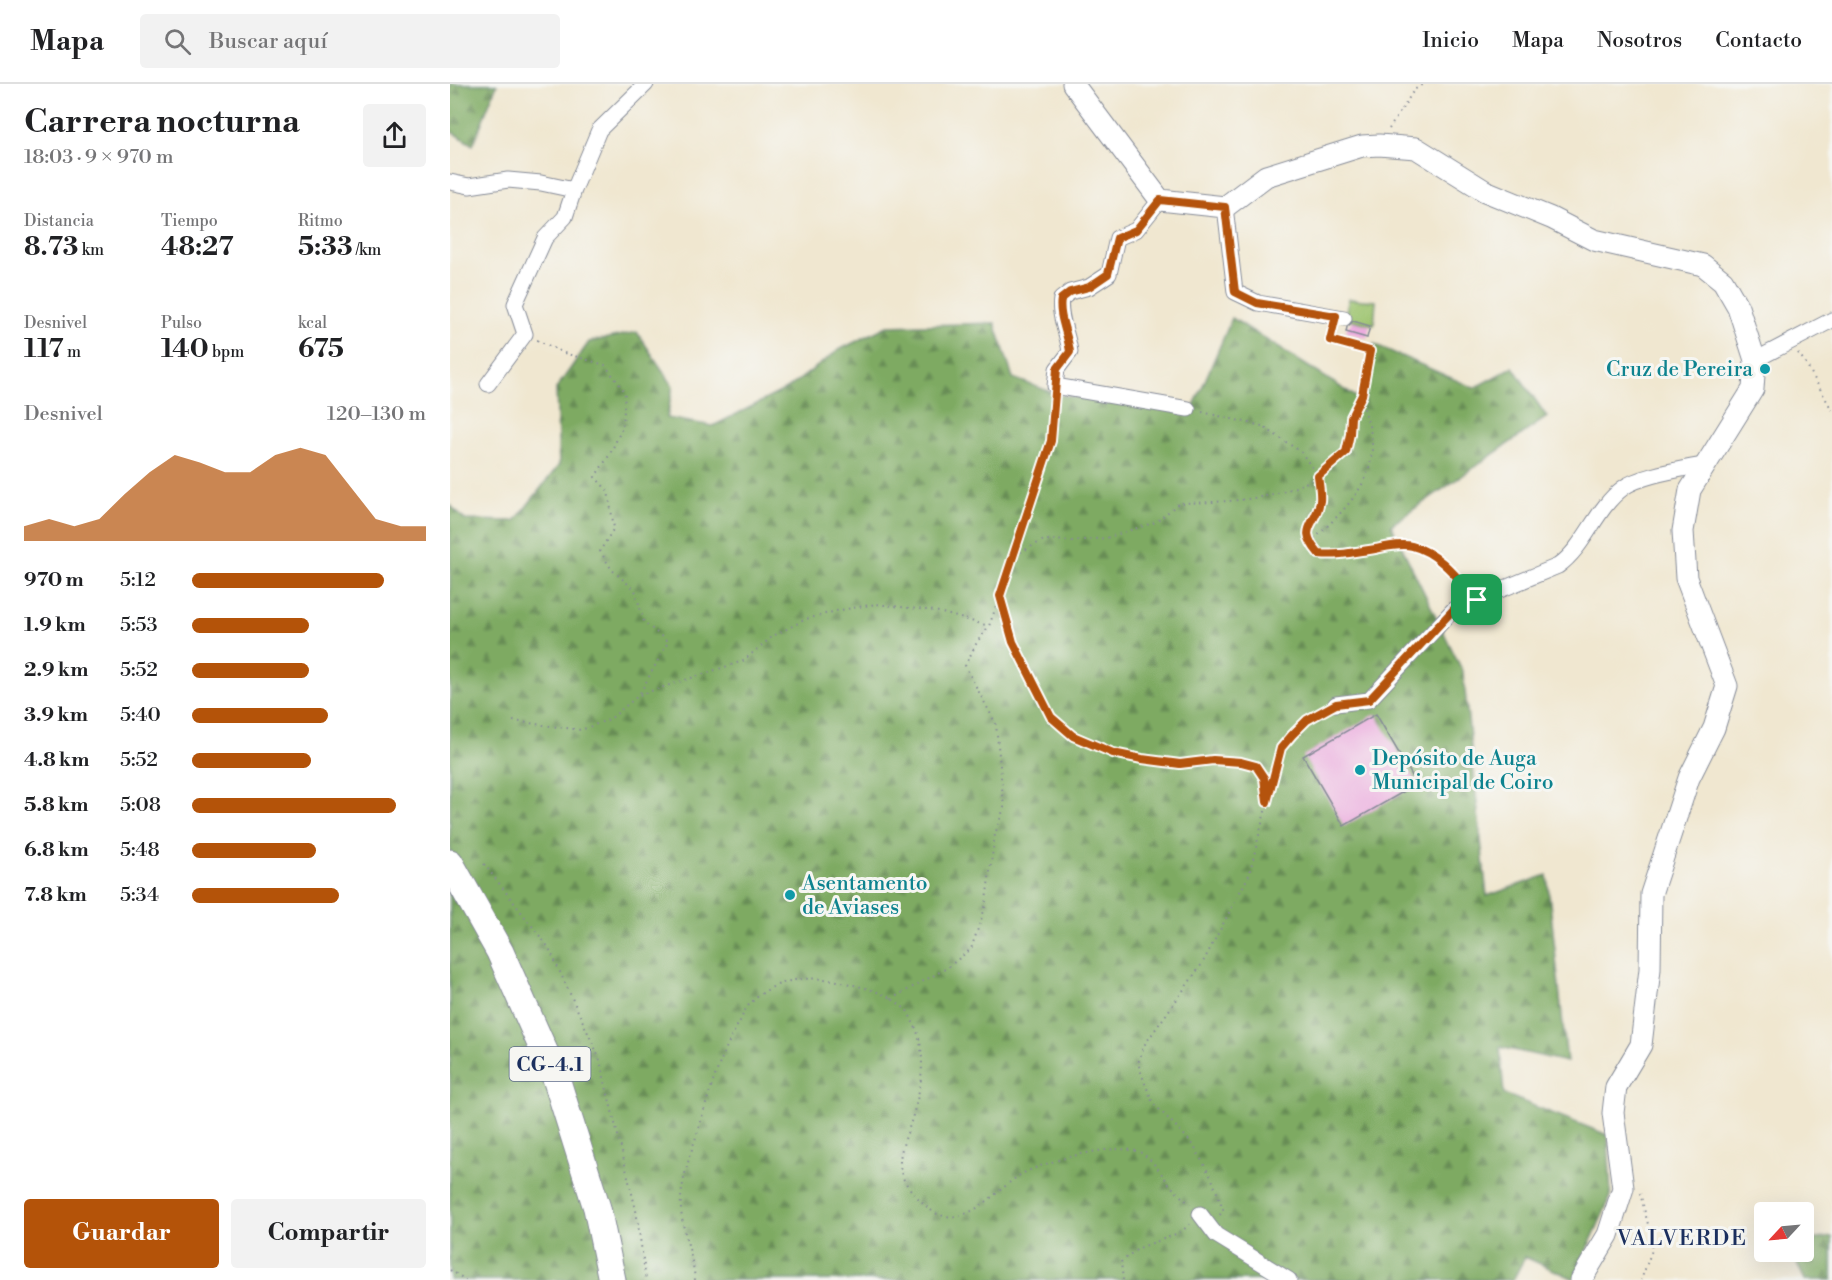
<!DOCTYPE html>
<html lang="es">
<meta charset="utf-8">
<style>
body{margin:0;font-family:"Libre Bodoni",serif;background:#f2f2f2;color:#202124;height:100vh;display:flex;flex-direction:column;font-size:22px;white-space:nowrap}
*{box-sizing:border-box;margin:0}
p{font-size:20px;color:#757577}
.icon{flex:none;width:33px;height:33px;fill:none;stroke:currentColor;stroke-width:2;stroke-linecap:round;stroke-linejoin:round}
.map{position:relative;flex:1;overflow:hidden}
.sheet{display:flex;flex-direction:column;background:#fff;width:450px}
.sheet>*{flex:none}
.needle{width:39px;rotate:244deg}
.controls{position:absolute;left:1304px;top:1118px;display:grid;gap:12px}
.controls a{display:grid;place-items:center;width:60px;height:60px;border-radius:6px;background:#fff;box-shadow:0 6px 24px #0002;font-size:30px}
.pin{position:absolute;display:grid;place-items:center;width:51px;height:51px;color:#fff;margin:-26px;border-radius:12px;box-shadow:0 3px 9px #0006}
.round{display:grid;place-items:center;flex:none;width:63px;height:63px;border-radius:6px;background:#f2f2f2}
.headline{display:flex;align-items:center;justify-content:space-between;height:102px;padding:0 24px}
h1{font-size:33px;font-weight:700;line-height:45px}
.stats{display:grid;grid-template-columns:repeat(3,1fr);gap:9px;height:102px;padding:6px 24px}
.stats div{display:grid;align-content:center}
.stats b{font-size:26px;font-weight:700}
.stats small{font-size:16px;font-weight:400}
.stats p{font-size:16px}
.chart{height:168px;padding:12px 24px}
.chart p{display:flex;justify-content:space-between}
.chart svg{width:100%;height:108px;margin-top:6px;fill:#b45309;opacity:.7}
.primary-button{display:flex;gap:12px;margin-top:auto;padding:12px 24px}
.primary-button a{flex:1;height:69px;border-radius:6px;background:#b45309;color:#fff;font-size:24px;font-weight:700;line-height:69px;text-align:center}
.primary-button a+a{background:#f2f2f2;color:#202124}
ul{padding:0 24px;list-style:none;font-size:20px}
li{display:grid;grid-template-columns:96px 72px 1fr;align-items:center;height:45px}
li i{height:15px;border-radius:8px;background:#b45309}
header{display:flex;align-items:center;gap:36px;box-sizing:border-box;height:84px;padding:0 30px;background:#fff;border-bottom:2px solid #e0e0e0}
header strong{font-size:28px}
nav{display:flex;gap:33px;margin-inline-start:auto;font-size:21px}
.search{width:420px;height:54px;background:#f2f2f2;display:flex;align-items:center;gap:15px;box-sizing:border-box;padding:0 21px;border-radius:6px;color:#757577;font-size:22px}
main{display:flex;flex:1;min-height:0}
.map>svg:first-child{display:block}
.green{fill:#9ec46f;stroke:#5c7a66;stroke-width:1.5}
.forest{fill:url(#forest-firs);stroke:#4c6c60;stroke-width:1.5}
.building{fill:#ebacde}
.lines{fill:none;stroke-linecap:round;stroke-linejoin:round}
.street-casing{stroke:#868b97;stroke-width:17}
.secondary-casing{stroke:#868b97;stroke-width:23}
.highway-casing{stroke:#868b97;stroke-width:29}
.path{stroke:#868b97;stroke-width:2;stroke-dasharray:1.5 4.5;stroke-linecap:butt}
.street{stroke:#fff;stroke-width:15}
.secondary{stroke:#fff;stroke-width:21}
.highway{stroke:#fff;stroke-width:27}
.route-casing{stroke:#fff;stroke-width:12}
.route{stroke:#b45309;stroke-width:8}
.culture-dot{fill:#0f9aa8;stroke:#f6f6f2;stroke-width:2}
.labels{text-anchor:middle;stroke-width:6;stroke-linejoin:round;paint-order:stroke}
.shield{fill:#f6f6f2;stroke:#5d6b8a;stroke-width:1.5}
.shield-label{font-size:20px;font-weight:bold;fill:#1b2f5e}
.culture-label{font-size:21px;fill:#0d838f;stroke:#f6f6f2;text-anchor:start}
.neighbourhood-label{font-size:22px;letter-spacing:1.5px;fill:#1b2f5e;stroke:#f6f6f2}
</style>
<header>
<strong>Mapa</strong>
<div class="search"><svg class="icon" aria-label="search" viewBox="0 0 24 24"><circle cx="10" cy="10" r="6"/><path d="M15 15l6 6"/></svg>Buscar aquí</div>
<nav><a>Inicio</a><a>Mapa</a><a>Nosotros</a><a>Contacto</a></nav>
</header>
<main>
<section class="sheet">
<div class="headline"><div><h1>Carrera nocturna</h1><p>18:03 · 9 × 970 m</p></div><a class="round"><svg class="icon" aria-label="share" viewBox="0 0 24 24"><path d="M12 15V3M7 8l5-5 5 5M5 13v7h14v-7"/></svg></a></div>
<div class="stats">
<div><p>Distancia</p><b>8.73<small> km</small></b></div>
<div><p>Tiempo</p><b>48:27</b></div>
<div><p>Ritmo</p><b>5:33<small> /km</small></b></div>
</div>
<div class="stats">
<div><p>Desnivel</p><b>117<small> m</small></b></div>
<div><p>Pulso</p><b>140<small> bpm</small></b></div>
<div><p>kcal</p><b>675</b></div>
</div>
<div class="chart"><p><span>Desnivel</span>120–130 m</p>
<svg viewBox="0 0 160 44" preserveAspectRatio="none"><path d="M0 44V38L10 35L20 38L30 35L40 25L50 16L60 9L70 12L80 16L90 16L100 9L110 6L120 9L130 22L140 35L150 38L160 38V44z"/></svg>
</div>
<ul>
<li><b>970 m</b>5:12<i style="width:82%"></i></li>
<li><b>1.9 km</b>5:53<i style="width:50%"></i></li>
<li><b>2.9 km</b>5:52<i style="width:50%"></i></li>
<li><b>3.9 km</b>5:40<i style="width:58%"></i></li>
<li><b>4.8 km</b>5:52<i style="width:51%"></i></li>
<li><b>5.8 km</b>5:08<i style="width:87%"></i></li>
<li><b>6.8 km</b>5:48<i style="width:53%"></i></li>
<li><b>7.8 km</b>5:34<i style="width:63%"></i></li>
</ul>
<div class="primary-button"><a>Guardar</a><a>Compartir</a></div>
</section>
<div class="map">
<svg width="1382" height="1196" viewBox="0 0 1382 1196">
<defs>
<pattern id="forest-firs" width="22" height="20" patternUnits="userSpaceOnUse" patternTransform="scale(1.5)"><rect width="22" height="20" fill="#7eaa62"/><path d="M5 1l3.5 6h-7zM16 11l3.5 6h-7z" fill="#668b54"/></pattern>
</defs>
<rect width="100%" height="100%" fill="#f6f6f2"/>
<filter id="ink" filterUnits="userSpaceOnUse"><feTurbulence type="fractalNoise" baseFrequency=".0167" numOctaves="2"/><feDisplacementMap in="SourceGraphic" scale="12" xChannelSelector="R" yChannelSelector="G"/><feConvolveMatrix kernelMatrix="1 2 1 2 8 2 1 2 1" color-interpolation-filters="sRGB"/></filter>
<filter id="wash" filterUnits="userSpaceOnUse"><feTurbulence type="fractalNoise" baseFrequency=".008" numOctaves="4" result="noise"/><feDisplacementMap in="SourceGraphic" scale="24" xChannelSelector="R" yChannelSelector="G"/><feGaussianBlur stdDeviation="1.35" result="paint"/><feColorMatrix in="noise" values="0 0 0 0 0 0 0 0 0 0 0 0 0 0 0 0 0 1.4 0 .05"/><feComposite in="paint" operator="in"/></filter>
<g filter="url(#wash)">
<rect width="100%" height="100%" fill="#f0e7d0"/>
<path class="green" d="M 899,215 L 926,217 L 924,241 L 894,234 Z"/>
<path class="forest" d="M 0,0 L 47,0 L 23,61 L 0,47 Z
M 782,234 L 914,318 L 924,260 L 1024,304 L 1063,283 L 1097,333 L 941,441 L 1013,588 L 1037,812 L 1097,791 L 1117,978 L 1050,963 L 1054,1010 L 1158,1051 L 1161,1112 L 1124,1195 L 1075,1173 L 1063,1196 L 0,1196 L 0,421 L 15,436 L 65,437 L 109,381 L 106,305 L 139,258 L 187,248 L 223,302 L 217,334 L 263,342 L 338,304 L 389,266 L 437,242 L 545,239 L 563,294 L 609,311 L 741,329 Z
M 1382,1153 L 1382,1196 L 1355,1196 L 1341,1167 L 1353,1167 L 1353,1157 Z"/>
<g id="blocks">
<path class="building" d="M 903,237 L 920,242 L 917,254 L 896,248 L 897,243 Z
M 926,630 L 967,700 L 894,742 L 853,672 Z"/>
</g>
</g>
<g filter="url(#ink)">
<use href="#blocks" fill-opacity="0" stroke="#868b97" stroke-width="1.5"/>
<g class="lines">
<g class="street-casing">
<path id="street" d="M 0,98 L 19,102 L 58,96 L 91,99 L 124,106
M 710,116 L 686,146 L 667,154 L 659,190 L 639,203 L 620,208 L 611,215 C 608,232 618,250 620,268 L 607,285 L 605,302 L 738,325
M 775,123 L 785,208 L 808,219 L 894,234
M 1305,276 L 1382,236
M 38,300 L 75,250 L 65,220 L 95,154 L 115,133 L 124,106 L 149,46 L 196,0
M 886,620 L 919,616 L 1004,525 L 1108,482 C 1136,462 1145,425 1173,404 C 1190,391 1235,385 1257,380
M 750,1130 L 766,1151 L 839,1196"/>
</g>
<g class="secondary-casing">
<path id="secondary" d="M 623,0 L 710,116 L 775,123 L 816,92 L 912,62 L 929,61 L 966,64 L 1035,107 L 1101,134 L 1144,156 L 1253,181 L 1273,197 L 1288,223 L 1305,276 L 1303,305 L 1240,406 L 1233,447 L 1236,494 L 1277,602 L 1264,644 L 1239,694 L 1201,810 L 1200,885 L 1191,961 L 1166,1003 L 1163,1029 L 1173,1104 L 1158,1151 L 1131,1196"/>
</g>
<g class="highway-casing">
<path id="highway" d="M 0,779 L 50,868 L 106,994 L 147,1124 L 162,1196"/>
</g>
<path class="path" d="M 939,45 L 964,6 L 973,0
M 87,256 L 114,269 L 155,281 L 175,308 L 173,342 L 160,370 L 145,393 L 158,407 L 164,444 L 150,467 L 162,486 L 185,506 L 194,538 L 218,558 L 189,611
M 1348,269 L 1355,278 L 1382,326
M 752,328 L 812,342 L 851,368 L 868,392 L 870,417 L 857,447 L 860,459 L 869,470 C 875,470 882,472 888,472 C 912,471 938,456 962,462 C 985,467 1002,488 1017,504
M 860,459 C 887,432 921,406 922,364 C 923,346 914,331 912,314 C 911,299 917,282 919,268 L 880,256 L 882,247
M 565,471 L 594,456 L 623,457 L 656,454 L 706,438 L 729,419 C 776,418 827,417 868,392 C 879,385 888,376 896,367 L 901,333 L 912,311
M 550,512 L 563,558 L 601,633 L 623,652 L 663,669 L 692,675 L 730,680 L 763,676 L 791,678 L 806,682 L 814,694 L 817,715
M 63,637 L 131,646 L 160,635 L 189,611 L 293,577 L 323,552 L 356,535 L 390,526 L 426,520 L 485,527 L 539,542
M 34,780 L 99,864 L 149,973 L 186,1126 L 196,1196
M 441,915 L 497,884 L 521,865 L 535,824 L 545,750 L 554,724 L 546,640 L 515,582 L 527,558 L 539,542 L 565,471 L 601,357 L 604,317
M 1190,1109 L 1200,1148 L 1202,1166 L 1191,1196
M 770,1131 L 773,1125 L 762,1095 L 742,1059 L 703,1019 L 694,997 L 688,979 L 695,960 L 752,880 L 799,791 L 831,664 L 857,636 L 873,627
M 0,1186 L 16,1196
M 245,1196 C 243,1169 229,1141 231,1114 C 233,1091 241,1068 248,1047 C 259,1009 270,971 290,937 C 293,931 295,924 300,920 C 324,893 363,890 396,899 C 416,904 438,909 454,924 C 459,927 461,935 464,940 C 479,972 470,1009 460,1041 C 456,1053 450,1066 450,1079 C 450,1094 458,1103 467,1113 C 473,1119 482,1129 490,1131 C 522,1140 546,1106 570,1091 C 592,1078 671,1055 693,1070 C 706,1079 712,1092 722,1103 C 727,1109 734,1115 740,1120
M 673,1196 L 671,1178 C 678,1173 684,1166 692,1163 C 708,1156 729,1152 741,1139"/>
<use href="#street" class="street"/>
<use href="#secondary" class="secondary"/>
<use href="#highway" class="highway"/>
</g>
</g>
<g class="lines" filter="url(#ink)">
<g class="route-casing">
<path id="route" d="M 710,116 L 775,123 L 785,208 L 807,219 L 886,232 L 880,256 L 920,267 L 912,311 L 901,333 L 900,350 L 896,368 L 868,392 C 869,400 871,410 870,417 C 866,443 846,443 869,470 C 890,472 904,468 925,465 C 936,463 951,459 962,462 C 990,469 1009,496 1027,516 L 1004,525 L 919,616 L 886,620 L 857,636 L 842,651 L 831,664 L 817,718 L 814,694 L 806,682 L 791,678 L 763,676 L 730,680 L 692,675 L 663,669 L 623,652 L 601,633 L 563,558 L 550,512 L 601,357 L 607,285 L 620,268 C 618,250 608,232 611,215 L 620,208 L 639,203 L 658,190 L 667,154 L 686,146 Z"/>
</g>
<use href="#route" class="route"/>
</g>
<g class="culture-dot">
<circle cx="1315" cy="285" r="6"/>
<circle cx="910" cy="686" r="6"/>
<circle cx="340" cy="811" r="6"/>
</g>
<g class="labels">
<rect class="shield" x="59.5" y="963" width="81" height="34" rx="4.5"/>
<g class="shield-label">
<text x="100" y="987">CG-4.1</text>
</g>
<g class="culture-label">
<text x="1303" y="292" text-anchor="end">Cruz de Pereira</text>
<text x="922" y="681">Depósito de Auga<tspan x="922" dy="24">Municipal de Coiro</tspan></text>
<text x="352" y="806">Asentamento<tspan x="352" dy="24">de Aviases</tspan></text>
</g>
<g class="neighbourhood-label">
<text x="1232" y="1161">VALVERDE</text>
</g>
</g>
</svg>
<div class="controls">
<a><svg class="needle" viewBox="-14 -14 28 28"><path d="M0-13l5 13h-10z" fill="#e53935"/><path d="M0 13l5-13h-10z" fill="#757577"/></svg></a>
</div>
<div class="pin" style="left:1027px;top:516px;background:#1e9e55"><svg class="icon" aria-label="arrive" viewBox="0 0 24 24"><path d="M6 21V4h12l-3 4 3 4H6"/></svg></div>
</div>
</main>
